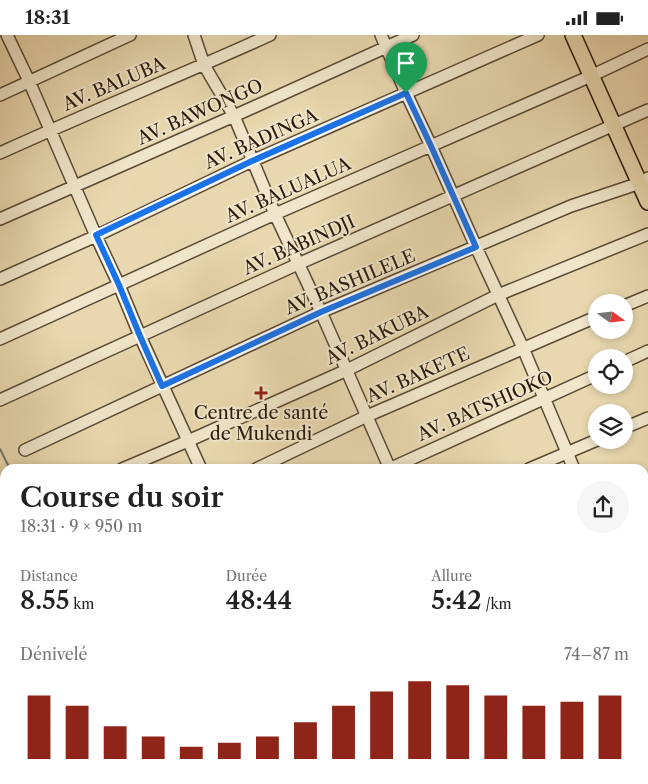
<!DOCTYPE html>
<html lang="fr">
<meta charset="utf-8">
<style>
body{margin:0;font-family:"Libre Caslon Text",serif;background:#f6f6f6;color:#222;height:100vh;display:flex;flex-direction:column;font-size:19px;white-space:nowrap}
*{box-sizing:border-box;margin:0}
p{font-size:16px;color:#767676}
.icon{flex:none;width:28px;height:28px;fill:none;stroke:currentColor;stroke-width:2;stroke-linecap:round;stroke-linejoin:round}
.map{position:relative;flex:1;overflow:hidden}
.panel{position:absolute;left:0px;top:429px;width:649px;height:321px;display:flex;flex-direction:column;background:#fff;border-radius:15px 15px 0 0;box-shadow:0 2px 8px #0003}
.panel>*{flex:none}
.needle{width:32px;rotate:105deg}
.controls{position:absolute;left:588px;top:259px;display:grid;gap:10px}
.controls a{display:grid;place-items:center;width:45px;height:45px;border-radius:50%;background:#fff;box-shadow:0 2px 8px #0003;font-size:25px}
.pin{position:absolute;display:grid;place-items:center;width:42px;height:42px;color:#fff;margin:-51px -21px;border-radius:50% 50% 50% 0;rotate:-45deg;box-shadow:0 0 5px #0007}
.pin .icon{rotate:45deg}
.round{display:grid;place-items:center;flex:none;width:52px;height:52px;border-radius:26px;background:#f6f6f6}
.head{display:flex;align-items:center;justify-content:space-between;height:85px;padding:0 20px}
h1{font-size:28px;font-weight:600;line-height:38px}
.figures{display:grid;grid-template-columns:repeat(3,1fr);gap:8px;height:85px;padding:5px 20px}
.figures div{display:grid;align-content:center}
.figures b{font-size:25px;font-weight:600}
.figures small{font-size:14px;font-weight:400}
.figures p{font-size:14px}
.chart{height:140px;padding:10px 20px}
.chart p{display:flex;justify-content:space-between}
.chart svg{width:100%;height:90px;margin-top:5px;stroke:#8f2418;stroke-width:6}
.status{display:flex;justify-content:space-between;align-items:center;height:35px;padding:0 25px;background:#fff;direction:ltr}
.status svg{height:14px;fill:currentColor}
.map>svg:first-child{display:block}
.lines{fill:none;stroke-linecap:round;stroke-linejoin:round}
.stream{stroke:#6c796d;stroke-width:2}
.minor-casing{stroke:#5a4a36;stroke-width:14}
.highway-casing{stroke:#2b1a0e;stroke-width:18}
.minor{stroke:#f1e6cb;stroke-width:11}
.highway{stroke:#e9d8af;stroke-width:15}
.route-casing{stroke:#fff;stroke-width:10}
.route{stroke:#1a73e8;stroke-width:6}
.poi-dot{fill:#8f2418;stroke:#f1e6cb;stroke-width:2}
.labels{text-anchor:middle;stroke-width:4;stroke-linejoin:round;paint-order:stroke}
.street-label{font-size:18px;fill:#2b1a0e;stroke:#f1e6cb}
.poi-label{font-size:18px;fill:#2b1a0e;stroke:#f1e6cb}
</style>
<div class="status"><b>18:31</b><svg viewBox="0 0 49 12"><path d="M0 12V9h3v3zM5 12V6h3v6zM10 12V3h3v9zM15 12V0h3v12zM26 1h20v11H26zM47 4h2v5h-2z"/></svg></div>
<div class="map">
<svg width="648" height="749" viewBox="0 0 648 749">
<rect width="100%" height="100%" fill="#e9d8af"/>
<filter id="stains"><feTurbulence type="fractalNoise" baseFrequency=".004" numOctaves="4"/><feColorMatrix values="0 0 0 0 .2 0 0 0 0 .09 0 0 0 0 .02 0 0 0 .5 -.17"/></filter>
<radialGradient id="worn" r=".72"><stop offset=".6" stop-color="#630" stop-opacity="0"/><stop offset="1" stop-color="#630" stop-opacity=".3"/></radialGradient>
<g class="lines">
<path class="stream" d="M 0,414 L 10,434
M 147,745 L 149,749
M 340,745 L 342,749"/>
<g class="minor-casing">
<path id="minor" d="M 7,0 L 29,46 L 96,201 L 119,250 L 140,301 L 201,434
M 194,0 L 204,30 L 234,81 L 275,179 L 321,277 L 390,434
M 381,0 L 406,58 L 431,111 L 476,212 L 523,313 L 574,434
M 0,60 L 130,0
M 0,118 C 89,77 180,41 270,0
M 0,184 L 234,81 L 413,0
M 0,244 L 96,201 L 252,126 L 538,0
M 624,271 L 648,261
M 0,304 L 275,179 L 591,41 L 648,14
M 624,327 L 648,316
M 0,365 L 298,229 L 648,75
M 624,393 L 648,383
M 25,415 L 321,277 L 571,171 L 640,148 L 648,143
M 122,434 L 188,406 L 347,335 L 498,260 L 648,199
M 256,434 L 367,381 L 596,282
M 389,434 L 596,340
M 529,434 L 597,405
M 644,447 L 648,445
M 644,506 L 648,504
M 0,550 L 4,548
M 644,563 L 648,561
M 644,579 L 648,588
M 0,608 L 5,606
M 644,628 L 648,626
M 0,670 L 5,667
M 644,688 L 648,686
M 0,725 L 5,723
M 416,745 L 417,749
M 526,745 L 528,749
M 506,749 L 515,745"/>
</g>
<g class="highway-casing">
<path id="highway" d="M 573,0 L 648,167"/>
</g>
<use href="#minor" class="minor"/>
<use href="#highway" class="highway"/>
</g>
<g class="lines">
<g class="route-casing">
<path id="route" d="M 406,58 L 431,111 L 476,212 L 321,277 L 162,351 L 140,301 L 119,250 L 96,200 L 252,126 Z"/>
</g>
<use href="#route" class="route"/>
</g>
<path class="poi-dot" d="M258.5 350.5h5v5h5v5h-5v5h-5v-5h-5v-5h5z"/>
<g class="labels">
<g class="street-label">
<text transform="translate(114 49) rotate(-23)" y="6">AV. BALUBA</text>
<text transform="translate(200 77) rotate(-24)" y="6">AV. BAWONGO</text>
<text transform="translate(261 104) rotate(-24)" y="6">AV. BADINGA</text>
<text transform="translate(288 155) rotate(-24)" y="6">AV. BALUALUA</text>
<text transform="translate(299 210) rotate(-24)" y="6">AV. BABINDJI</text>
<text transform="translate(350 247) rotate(-23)" y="6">AV. BASHILELE</text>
<text transform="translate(377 300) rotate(-26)" y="6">AV. BAKUBA</text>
<text transform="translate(418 340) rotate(-24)" y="6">AV. BAKETE</text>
<text transform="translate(485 371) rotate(-24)" y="6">AV. BATSHIOKO</text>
</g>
<g class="poi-label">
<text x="261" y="384">Centre de santé<tspan x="261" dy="21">de Mukendi</tspan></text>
</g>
</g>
<rect width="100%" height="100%" filter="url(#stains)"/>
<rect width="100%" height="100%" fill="url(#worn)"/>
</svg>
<div class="controls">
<a><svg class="needle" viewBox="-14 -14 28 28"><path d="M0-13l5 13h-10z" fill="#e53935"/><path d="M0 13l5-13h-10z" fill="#767676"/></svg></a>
<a><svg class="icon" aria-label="locate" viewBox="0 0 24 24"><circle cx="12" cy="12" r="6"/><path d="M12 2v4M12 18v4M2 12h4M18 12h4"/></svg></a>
<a><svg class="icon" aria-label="layers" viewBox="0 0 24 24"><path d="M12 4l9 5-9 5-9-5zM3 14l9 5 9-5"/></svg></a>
</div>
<div class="pin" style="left:406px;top:58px;background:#1e9e55"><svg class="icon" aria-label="arrive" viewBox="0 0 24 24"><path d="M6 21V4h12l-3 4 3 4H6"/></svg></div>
<section class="panel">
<div class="head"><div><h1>Course du soir</h1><p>18:31 · 9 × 950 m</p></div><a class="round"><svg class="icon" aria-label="share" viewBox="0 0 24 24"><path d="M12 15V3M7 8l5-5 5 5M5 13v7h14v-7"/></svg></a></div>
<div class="figures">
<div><p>Distance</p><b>8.55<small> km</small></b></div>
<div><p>Durée</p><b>48:44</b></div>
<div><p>Allure</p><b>5:42<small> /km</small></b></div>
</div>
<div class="chart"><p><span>Dénivelé</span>74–87 m</p>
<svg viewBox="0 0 160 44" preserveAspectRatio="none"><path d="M5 44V13M15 44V18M25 44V28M35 44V33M45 44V38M55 44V36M65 44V33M75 44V26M85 44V18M95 44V11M105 44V6M115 44V8M125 44V13M135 44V18M145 44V16M155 44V13"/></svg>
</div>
</section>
</div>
